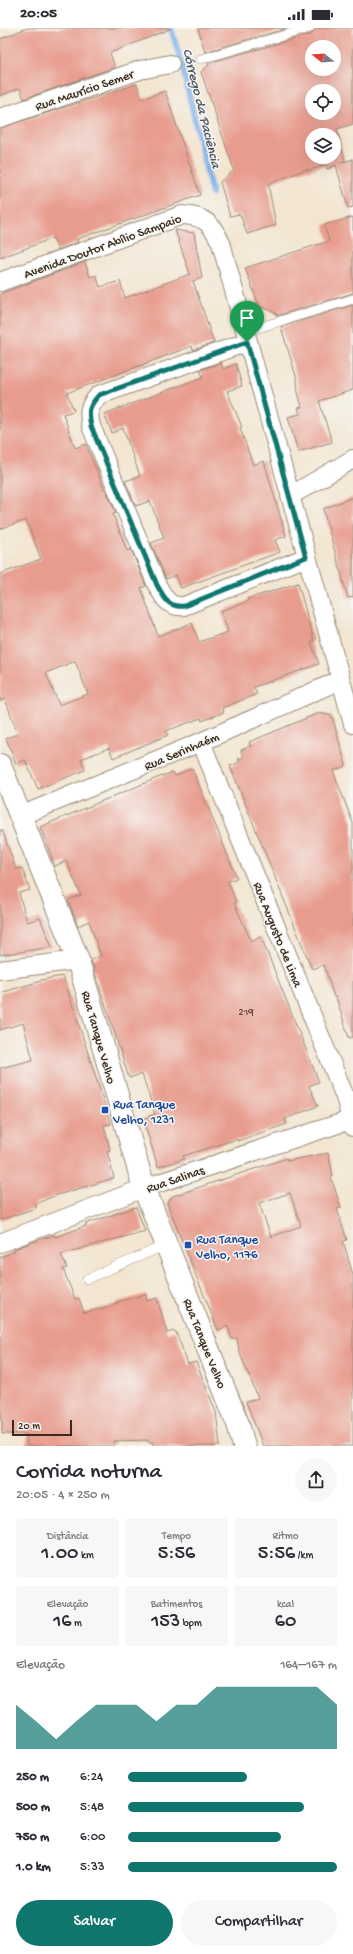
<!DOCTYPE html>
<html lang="pt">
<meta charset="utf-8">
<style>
body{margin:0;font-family:"Gochi Hand",sans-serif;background:#f7f7f7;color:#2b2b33;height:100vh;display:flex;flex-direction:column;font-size:15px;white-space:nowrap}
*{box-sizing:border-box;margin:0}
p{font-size:13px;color:#7c7c81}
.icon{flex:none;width:22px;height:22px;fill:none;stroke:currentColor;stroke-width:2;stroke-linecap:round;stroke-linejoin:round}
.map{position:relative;height:1418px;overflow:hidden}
.panel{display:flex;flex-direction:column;background:#fff;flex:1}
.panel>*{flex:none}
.needle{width:26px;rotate:287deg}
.controls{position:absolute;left:305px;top:12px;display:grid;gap:8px}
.controls a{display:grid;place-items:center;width:36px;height:36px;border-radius:50%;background:#fff;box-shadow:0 4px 16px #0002;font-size:20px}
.scale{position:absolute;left:12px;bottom:10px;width:60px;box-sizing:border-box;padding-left:4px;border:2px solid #3b2a1e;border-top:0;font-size:11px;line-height:14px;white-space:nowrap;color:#3b2a1e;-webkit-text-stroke:3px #f6f6f2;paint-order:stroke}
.pin{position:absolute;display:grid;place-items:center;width:34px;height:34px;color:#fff;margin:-41px -17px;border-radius:50% 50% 50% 0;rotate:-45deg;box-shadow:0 0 4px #0007}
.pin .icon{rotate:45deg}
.round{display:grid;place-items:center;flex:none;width:42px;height:42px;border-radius:21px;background:#f7f7f7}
.head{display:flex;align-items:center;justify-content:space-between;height:68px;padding:0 16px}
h1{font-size:22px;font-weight:600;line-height:30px}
.metrics{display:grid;grid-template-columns:repeat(3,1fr);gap:6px;height:68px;padding:4px 16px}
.metrics div{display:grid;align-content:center;border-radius:4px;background:#f7f7f7;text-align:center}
.metrics b{font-size:20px;font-weight:600}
.metrics small{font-size:11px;font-weight:400}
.metrics p{font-size:11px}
.chart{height:112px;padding:8px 16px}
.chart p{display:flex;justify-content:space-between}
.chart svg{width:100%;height:72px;margin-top:4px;fill:#0f766e;opacity:.7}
.cta{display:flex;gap:8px;margin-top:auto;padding:8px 16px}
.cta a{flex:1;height:46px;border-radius:24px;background:#0f766e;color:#fff;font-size:16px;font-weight:600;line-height:46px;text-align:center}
.cta a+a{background:#f7f7f7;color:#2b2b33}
ul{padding:0 16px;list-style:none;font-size:13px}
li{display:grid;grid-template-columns:64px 48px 1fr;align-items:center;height:30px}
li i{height:10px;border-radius:5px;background:#0f766e}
.status{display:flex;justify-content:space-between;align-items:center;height:28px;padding:0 20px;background:#fff;direction:ltr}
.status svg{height:11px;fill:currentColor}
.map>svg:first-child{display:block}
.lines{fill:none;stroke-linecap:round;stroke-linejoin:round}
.stream{stroke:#7cb0e9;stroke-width:6}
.building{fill:#e89c8e;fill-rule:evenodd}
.service-casing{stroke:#978877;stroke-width:10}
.minor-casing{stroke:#978877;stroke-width:20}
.tertiary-casing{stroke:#978877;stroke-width:24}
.service{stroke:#fff;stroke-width:9}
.minor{stroke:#fff;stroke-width:18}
.tertiary{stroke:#fff;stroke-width:22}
.route-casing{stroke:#fff;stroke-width:8}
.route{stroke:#0f766e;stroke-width:5}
.transit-dot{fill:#1a4fb4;stroke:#f6f6f2;stroke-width:1.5}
.labels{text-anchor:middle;stroke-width:3;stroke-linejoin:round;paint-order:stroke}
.number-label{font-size:11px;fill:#66463a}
.street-label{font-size:13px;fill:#3b2a1e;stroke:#f6f6f2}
.transit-label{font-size:13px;fill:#164399;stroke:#f6f6f2;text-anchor:start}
.water-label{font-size:14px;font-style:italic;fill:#525965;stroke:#f6f6f2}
</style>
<div class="status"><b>20:05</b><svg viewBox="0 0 49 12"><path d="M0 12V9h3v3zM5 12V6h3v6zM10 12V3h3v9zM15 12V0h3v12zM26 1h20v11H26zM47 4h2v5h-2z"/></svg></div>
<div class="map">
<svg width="353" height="1418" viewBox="0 0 353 1418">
<rect width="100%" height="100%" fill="#f6f6f2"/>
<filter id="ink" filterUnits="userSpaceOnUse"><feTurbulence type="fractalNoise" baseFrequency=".025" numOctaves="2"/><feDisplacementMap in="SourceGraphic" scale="8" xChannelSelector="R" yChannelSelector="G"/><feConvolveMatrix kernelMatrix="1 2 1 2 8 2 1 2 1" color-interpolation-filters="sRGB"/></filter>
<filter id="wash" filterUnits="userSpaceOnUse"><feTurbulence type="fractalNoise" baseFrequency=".012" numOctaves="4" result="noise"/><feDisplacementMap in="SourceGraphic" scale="16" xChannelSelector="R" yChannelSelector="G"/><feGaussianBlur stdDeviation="0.9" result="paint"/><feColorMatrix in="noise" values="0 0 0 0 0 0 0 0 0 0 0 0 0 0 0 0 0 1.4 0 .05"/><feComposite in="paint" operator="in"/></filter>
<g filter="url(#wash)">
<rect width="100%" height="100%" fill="#f3e5d0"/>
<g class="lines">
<path class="stream" d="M 171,0 L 183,41 L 212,166"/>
</g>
<g id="blocks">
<path class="building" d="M 27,0 L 169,0 L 170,1 L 110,25 L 115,39 L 24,71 L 20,60 L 0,68 L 0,11 Z
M 198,0 L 288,0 L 205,24 Z
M 316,0 L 353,0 L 353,96 L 337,101 L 345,133 L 341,135 L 353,131 L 353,179 L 348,180 L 336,137 L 327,141 L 326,137 L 307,143 L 307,141 L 268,156 L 276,197 L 247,206 L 240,186 L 230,188 L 220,154 L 234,142 L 201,44 L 209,37 L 208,35 L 312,6 ZM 312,19 L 334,19 L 334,41 L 312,41 ZM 312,63 L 334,63 L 334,85 L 312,85 ZM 312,107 L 334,107 L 334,129 L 312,129 Z
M 137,56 L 142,71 L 165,63 L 200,167 L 77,211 L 78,214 L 58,222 L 53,210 L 0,230 L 0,100 Z
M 353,189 L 353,265 L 277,288 L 276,285 L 259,278 L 245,240 L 329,213 L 324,197 Z
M 175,202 L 194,205 L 202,250 L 193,253 L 214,315 L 193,322 L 192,318 L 67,365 L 74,383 L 63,386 L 75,420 L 86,416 L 104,461 L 105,460 L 116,485 L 113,486 L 127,523 L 131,521 L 146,558 L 141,560 L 158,608 L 192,595 L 199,614 L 228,604 L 221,583 L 248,573 L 247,571 L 298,555 L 314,613 L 311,614 L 319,636 L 254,659 L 257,666 L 222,680 L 224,684 L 202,693 L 201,690 L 166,703 L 168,707 L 113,730 L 109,720 L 81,731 L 85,742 L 38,761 L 25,732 L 16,736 L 6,710 L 18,706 L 5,671 L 0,673 L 0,546 L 41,531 L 26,492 L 0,501 L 0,266 L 85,234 L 90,249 L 96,247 L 100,259 L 120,253 L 125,270 L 190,246 ZM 75,633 L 88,666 L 59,677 L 46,645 Z
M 353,277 L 353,362 L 319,373 L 332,414 L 298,424 L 288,389 L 300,386 L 298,380 L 302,379 L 297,361 L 298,360 L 296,348 L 281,299 Z
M 221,335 L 223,341 L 236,336 L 242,358 L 227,363 L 242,399 L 240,400 L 253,437 L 264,433 L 286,508 L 275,512 L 280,524 L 181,560 L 176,547 L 166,551 L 151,515 L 164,510 L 150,473 L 136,478 L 125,453 L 140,448 L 123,400 L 112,405 L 104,386 L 203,349 L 200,342 Z
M 353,469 L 353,569 L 348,570 L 323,481 Z
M 319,685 L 332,688 L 346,738 L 333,743 L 353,795 L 353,1009 L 349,1010 L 336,969 L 334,969 L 324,937 L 312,941 L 230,738 L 240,734 L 238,731 L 244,729 L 241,722 L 251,718 L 249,714 Z
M 192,740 L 237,850 L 228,853 L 236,874 L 234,875 L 251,913 L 261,909 L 319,1054 L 309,1058 L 318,1078 L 285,1091 L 287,1096 L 237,1113 L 237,1111 L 183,1128 L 184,1131 L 158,1139 L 143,1091 L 155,1086 L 142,1046 L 129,1050 L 91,932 L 101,928 L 89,893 L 78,898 L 68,872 L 81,867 L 66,833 L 55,838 L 40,799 L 157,750 L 173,744 L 175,748 Z
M 0,802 L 2,802 L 16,841 L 22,840 L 30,862 L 19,865 L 27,894 L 40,890 L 52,919 L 0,927 Z
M 63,948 L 111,1096 L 104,1097 L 110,1122 L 107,1123 L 114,1150 L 54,1168 L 35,1176 L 36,1180 L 0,1192 L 0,1040 L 33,1032 L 23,995 L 0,1002 L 0,965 L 41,953 L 41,952 Z
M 328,1125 L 333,1148 L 331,1149 L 341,1180 L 337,1181 L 347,1212 L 343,1213 L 353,1247 L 353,1418 L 263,1418 L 246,1374 L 258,1370 L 239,1323 L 237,1310 L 232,1311 L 228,1298 L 218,1302 L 167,1175 L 173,1168 L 287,1130 L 287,1133 ZM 290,1165 L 301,1198 L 271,1209 L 259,1175 Z
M 136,1179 L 145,1203 L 61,1226 L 67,1240 L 63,1241 L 75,1271 L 79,1270 L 84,1285 L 117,1276 L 117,1274 L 146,1266 L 147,1273 L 157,1270 L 167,1305 L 173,1303 L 176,1304 L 188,1336 L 196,1334 L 216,1384 L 220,1418 L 153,1418 L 153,1414 L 148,1414 L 148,1412 L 114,1413 L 114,1418 L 27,1418 L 27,1406 L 2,1406 L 2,1382 L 0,1382 L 0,1229 L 15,1223 L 14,1221 L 36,1213 L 54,1207 L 55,1209 L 86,1198 L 85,1196 Z"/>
</g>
</g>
<g filter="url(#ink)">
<use href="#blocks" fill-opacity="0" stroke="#978877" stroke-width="1"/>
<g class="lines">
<g class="service-casing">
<path id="service" d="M 201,31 L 310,0
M 244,304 L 353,271
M 87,1251 L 166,1217"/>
</g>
<g class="minor-casing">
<path id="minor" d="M 0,90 L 140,42 L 170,36
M 0,254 L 182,187 C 205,188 212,196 221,215 L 353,696
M 247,314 L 99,367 C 88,379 88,383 91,398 L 157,557 C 164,569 168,580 184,578 L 307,529
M 290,468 L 353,431
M 201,714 L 345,1069 L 353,1099
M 20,788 L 201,714 L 340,652
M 0,942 L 78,932
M 0,1215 L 144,1160 L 353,1091"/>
</g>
<g class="tertiary-casing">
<path id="tertiary" d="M 0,737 L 78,932 L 144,1160 L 238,1396 L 244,1418"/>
</g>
<use href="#service" class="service"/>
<use href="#minor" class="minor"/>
<use href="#tertiary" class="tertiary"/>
</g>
</g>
<g class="lines" filter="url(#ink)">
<g class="route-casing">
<path id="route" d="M 247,314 L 306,529 L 184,578 C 168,580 164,569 157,557 L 91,398 C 88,383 88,379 99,367 Z"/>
</g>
<use href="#route" class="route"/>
</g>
<g class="transit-dot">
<rect x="101" y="1078" width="8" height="8" rx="2"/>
<rect x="184" y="1213" width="8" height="8" rx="2"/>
</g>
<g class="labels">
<g class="number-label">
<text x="246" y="987">219</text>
</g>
<g class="street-label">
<text transform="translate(84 61) rotate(-19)" y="5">Rua Maurício Semer</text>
<text transform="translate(102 217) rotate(-20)" y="5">Avenida Doutor Abílio Sampaio</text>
<text transform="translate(181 722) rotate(-23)" y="5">Rua Serinhaém</text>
<text transform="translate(279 906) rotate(68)" y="5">Rua Augusto de Lima</text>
<text transform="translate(100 1009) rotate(74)" y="5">Rua Tanque Velho</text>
<text transform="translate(175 1150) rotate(-19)" y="5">Rua Salinas</text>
<text transform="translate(206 1315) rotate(68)" y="5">Rua Tanque Velho</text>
</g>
<g class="transit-label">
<text x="113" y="1080">Rua Tanque<tspan x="113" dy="15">Velho, 1231</tspan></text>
<text x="196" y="1215">Rua Tanque<tspan x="196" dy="15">Velho, 1176</tspan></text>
</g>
<g class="water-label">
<text transform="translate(203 80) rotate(76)" y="5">Córrego da Paciência</text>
</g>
</g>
</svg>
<div class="controls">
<a><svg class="needle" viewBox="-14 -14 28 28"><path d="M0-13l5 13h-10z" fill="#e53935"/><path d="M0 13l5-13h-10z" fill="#7c7c81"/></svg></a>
<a><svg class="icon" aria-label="locate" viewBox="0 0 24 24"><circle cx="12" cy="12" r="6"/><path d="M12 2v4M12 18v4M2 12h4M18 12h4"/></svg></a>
<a><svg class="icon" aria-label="layers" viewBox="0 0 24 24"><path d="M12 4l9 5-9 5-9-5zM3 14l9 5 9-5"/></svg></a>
</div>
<div class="scale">20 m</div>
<div class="pin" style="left:247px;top:314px;background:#1e9e55"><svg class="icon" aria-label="arrive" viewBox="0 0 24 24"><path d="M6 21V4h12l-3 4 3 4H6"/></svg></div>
</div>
<section class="panel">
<div class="head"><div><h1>Corrida noturna</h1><p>20:05 · 4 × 250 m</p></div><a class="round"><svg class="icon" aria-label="share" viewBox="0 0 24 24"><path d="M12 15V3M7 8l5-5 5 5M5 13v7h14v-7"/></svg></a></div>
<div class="metrics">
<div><p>Distância</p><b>1.00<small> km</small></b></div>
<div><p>Tempo</p><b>5:56</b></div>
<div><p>Ritmo</p><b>5:56<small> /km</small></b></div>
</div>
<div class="metrics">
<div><p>Elevação</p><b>16<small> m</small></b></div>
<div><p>Batimentos</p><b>153<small> bpm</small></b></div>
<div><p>kcal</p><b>60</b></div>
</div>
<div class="chart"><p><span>Elevação</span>164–167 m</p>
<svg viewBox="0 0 160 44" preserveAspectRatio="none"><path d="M0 44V17L10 27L20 38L30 27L40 17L50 17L60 17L70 27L80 17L90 17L100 6L110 6L120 6L130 6L140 6L150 6L160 17V44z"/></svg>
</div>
<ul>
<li><b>250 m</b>6:24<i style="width:57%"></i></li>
<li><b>500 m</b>5:48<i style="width:84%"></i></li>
<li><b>750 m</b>6:00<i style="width:73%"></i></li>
<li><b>1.0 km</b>5:33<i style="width:100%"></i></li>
</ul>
<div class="cta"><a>Salvar</a><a>Compartilhar</a></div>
</section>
